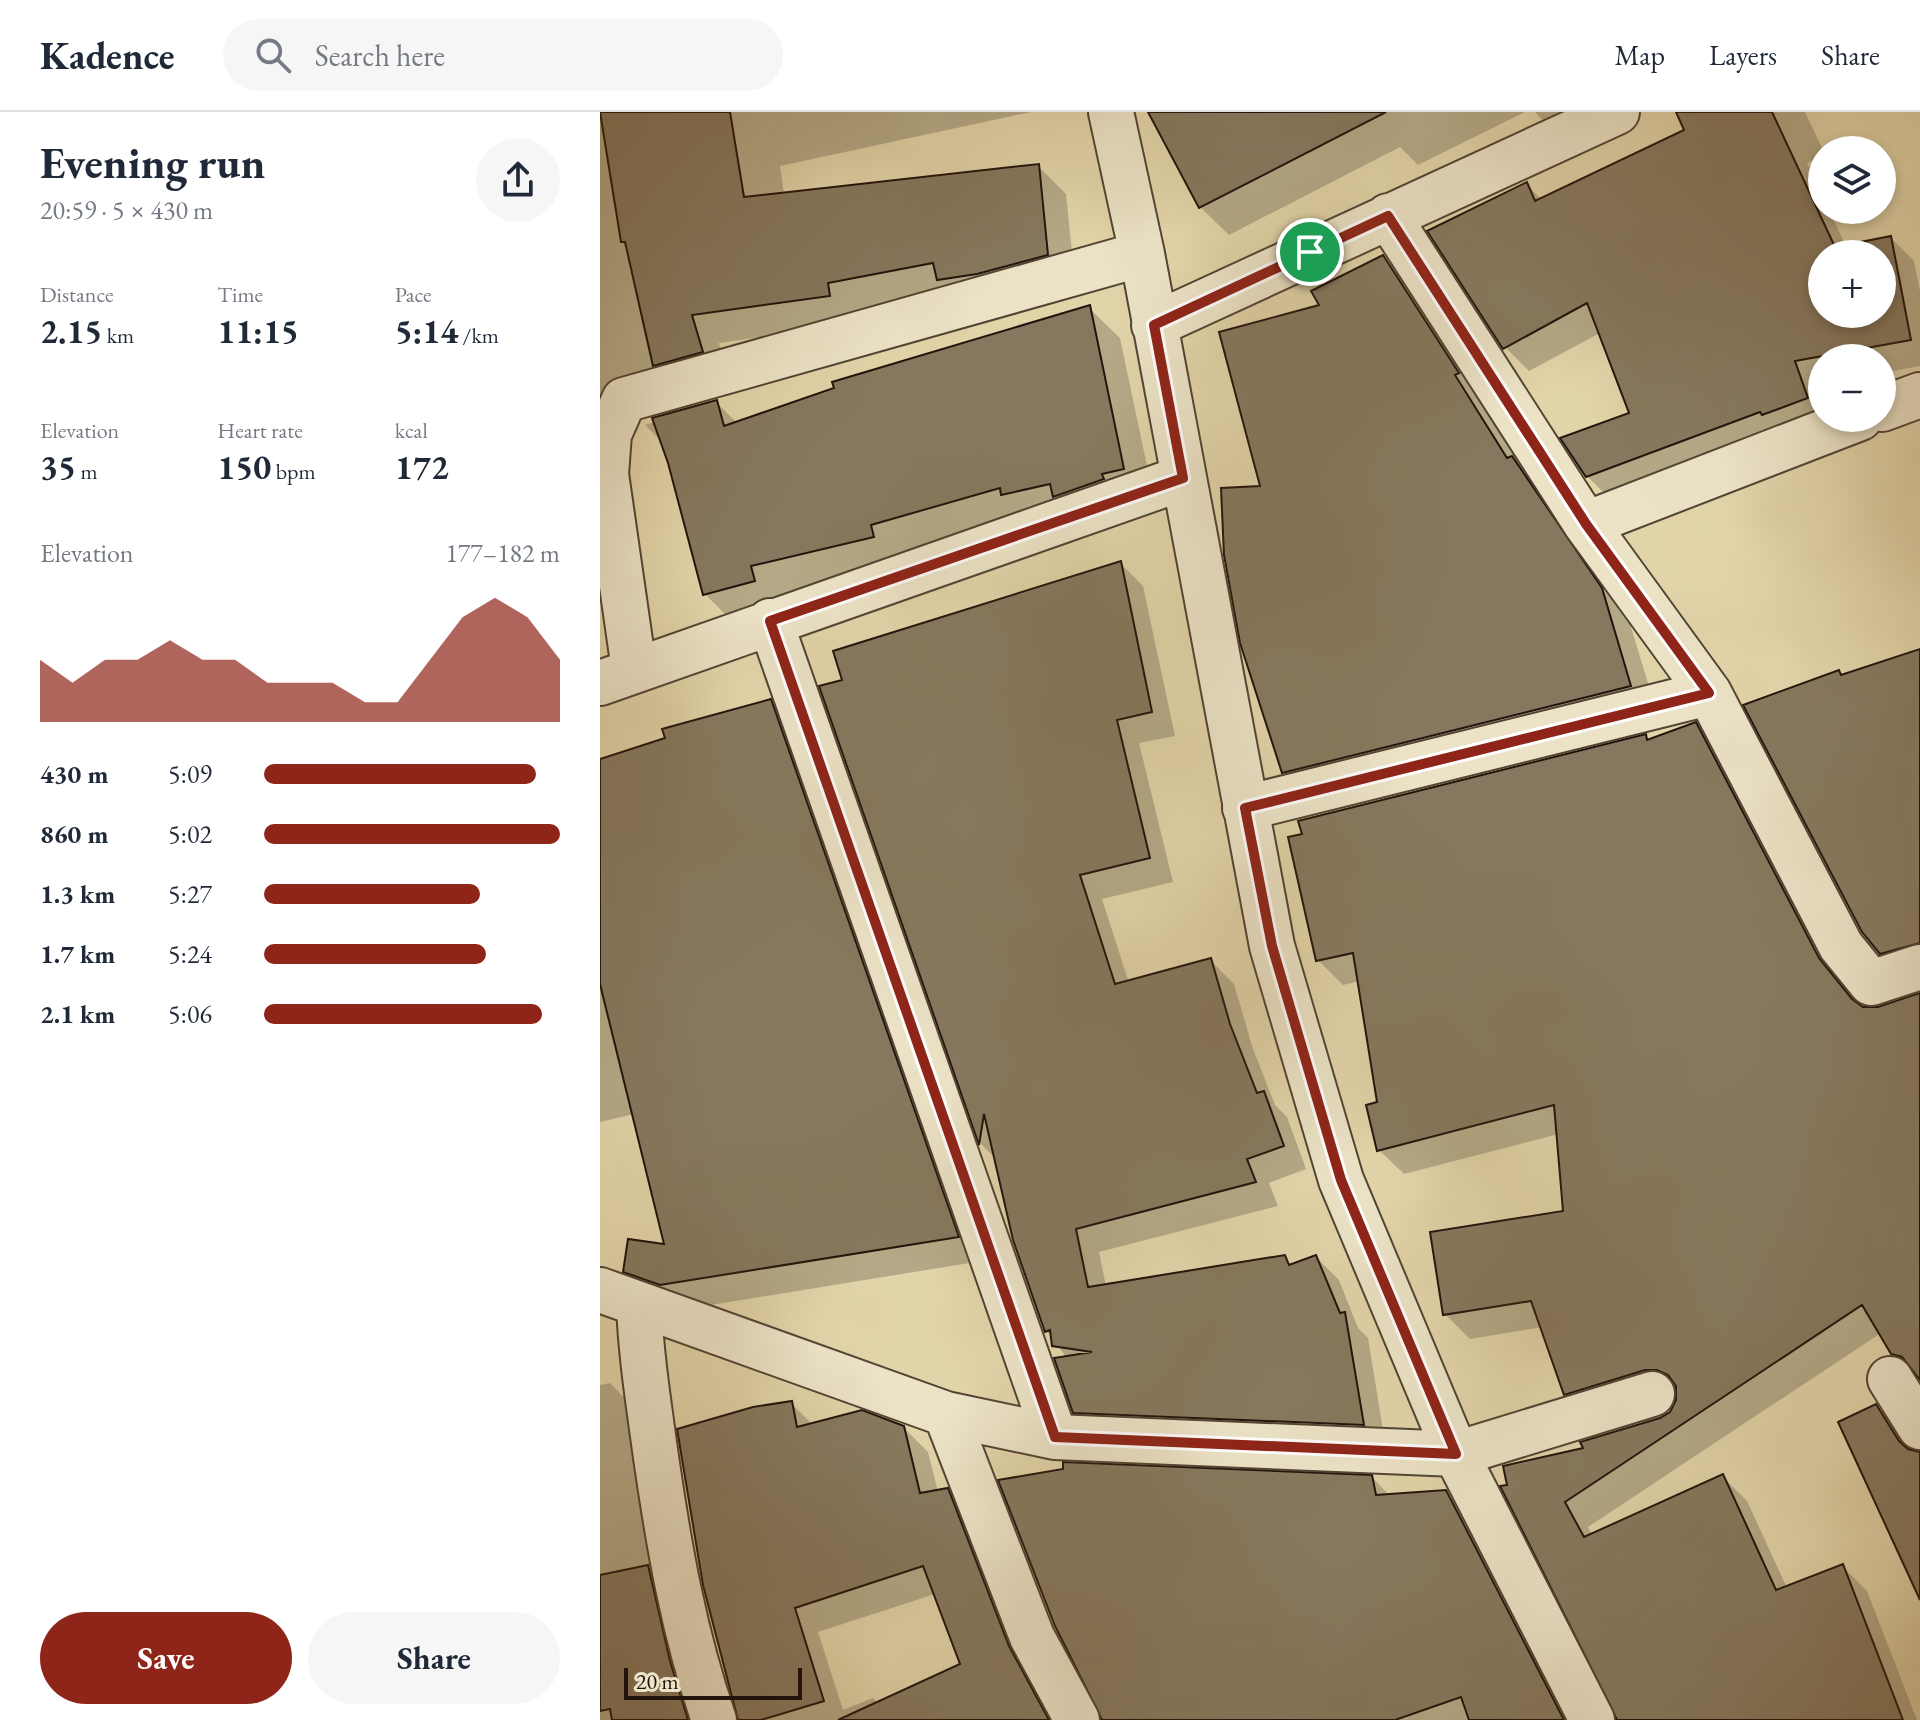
<!DOCTYPE html>
<meta charset="utf-8">
<style>
body{margin:0;font-family:"EB Garamond",serif;background:#f6f6f7;color:#1f2937;height:100vh;display:flex;flex-direction:column;font-size:30px;white-space:nowrap}
*{box-sizing:border-box;margin:0}
p{font-size:26px;color:#747a83}
.icon{flex:none;width:44px;height:44px;fill:none;stroke:currentColor;stroke-width:2;stroke-linecap:round;stroke-linejoin:round}
.map{position:relative;flex:1;overflow:hidden}
.details{display:flex;flex-direction:column;background:#fff;width:600px}
.details>*{flex:none}
.tools{position:absolute;left:1208px;top:24px;display:grid;gap:16px}
.tools a{display:grid;place-items:center;width:88px;height:88px;border-radius:50%;background:#fff;box-shadow:0 4px 12px #0003;font-size:40px}
.scale{position:absolute;left:24px;bottom:20px;width:178px;box-sizing:border-box;padding-left:8px;border:4px solid #22140c;border-top:0;font-size:22px;line-height:28px;white-space:nowrap;color:#22140c;-webkit-text-stroke:6px #ece3c7;paint-order:stroke}
.pin{position:absolute;display:grid;place-items:center;width:68px;height:68px;color:#fff;margin:-34px;border:4px solid #fff;border-radius:50%;box-shadow:0 2px 8px #0007}
.round{display:grid;place-items:center;flex:none;width:84px;height:84px;border-radius:42px;background:#f6f6f7}
.summary{display:flex;align-items:center;justify-content:space-between;height:136px;padding:0 40px}
h1{font-size:44px;font-weight:700;line-height:60px}
.stats{display:grid;grid-template-columns:repeat(3,1fr);gap:12px;height:136px;padding:8px 40px}
.stats div{display:grid;align-content:center}
.stats b{font-size:34px;font-weight:700}
.stats small{font-size:22px;font-weight:400}
.stats p{font-size:22px}
.chart{height:224px;padding:16px 40px}
.chart p{display:flex;justify-content:space-between}
.chart svg{width:100%;height:144px;margin-top:8px;fill:#8f2418;opacity:.7}
.button{display:flex;gap:16px;margin-top:auto;padding:16px 40px}
.button a{flex:1;height:92px;border-radius:48px;background:#8f2418;color:#fff;font-size:32px;font-weight:700;line-height:92px;text-align:center}
.button a+a{background:#f6f6f7;color:#1f2937}
ul{padding:0 40px;list-style:none;font-size:26px}
li{display:grid;grid-template-columns:128px 96px 1fr;align-items:center;height:60px}
li i{height:20px;border-radius:10px;background:#8f2418}
header{display:flex;align-items:center;gap:48px;box-sizing:border-box;height:112px;padding:0 40px;background:#fff;border-bottom:2px solid #e0e1e3}
header strong{font-size:38px}
nav{display:flex;gap:44px;margin-inline-start:auto;font-size:28px}
.search{width:560px;height:72px;background:#f6f6f7;display:flex;align-items:center;gap:20px;box-sizing:border-box;padding:0 28px;border-radius:44px;color:#747a83;font-size:30px}
main{display:flex;flex:1;min-height:0}
.map>svg:first-child{display:block}
.shadow{fill:#0003;fill-rule:evenodd}
.building{fill:#86785e;stroke:#22140c;stroke-width:2;fill-rule:evenodd}
.lines{fill:none;stroke-linecap:round;stroke-linejoin:round}
.minor-casing{stroke:#524433;stroke-width:48}
.minor{stroke:#ece3c7;stroke-width:44}
.route-casing{stroke:#fff;stroke-width:16}
.route{stroke:#8f2418;stroke-width:10}
</style>
<header>
<strong>Kadence</strong>
<div class="search"><svg class="icon" aria-label="search" viewBox="0 0 24 24"><circle cx="10" cy="10" r="6"/><path d="M15 15l6 6"/></svg>Search here</div>
<nav><a>Map</a><a>Layers</a><a>Share</a></nav>
</header>
<main>
<section class="details">
<div class="summary"><div><h1>Evening run</h1><p>20:59 · 5 × 430 m</p></div><a class="round"><svg class="icon" aria-label="share" viewBox="0 0 24 24"><path d="M12 15V3M7 8l5-5 5 5M5 13v7h14v-7"/></svg></a></div>
<div class="stats">
<div><p>Distance</p><b>2.15<small> km</small></b></div>
<div><p>Time</p><b>11:15</b></div>
<div><p>Pace</p><b>5:14<small> /km</small></b></div>
</div>
<div class="stats">
<div><p>Elevation</p><b>35<small> m</small></b></div>
<div><p>Heart rate</p><b>150<small> bpm</small></b></div>
<div><p>kcal</p><b>172</b></div>
</div>
<div class="chart"><p><span>Elevation</span>177–182 m</p>
<svg viewBox="0 0 160 44" preserveAspectRatio="none"><path d="M0 44V25L10 32L20 25L30 25L40 19L50 25L60 25L70 32L80 32L90 32L100 38L110 38L120 25L130 12L140 6L150 12L160 25V44z"/></svg>
</div>
<ul>
<li><b>430 m</b>5:09<i style="width:92%"></i></li>
<li><b>860 m</b>5:02<i style="width:100%"></i></li>
<li><b>1.3 km</b>5:27<i style="width:73%"></i></li>
<li><b>1.7 km</b>5:24<i style="width:75%"></i></li>
<li><b>2.1 km</b>5:06<i style="width:94%"></i></li>
</ul>
<div class="button"><a>Save</a><a>Share</a></div>
</section>
<div class="map">
<svg width="1320" height="1608" viewBox="0 0 1320 1608">
<rect width="100%" height="100%" fill="#e2d4a9"/>
<filter id="stains"><feTurbulence type="fractalNoise" baseFrequency=".0025" numOctaves="4"/><feColorMatrix values="0 0 0 0 .2 0 0 0 0 .09 0 0 0 0 .02 0 0 0 .5 -.17"/></filter>
<radialGradient id="worn" r=".72"><stop offset=".6" stop-color="#630" stop-opacity="0"/><stop offset="1" stop-color="#630" stop-opacity=".3"/></radialGradient>
<path class="shadow" d="M 0,0 L 431,0 L 180,54 L 184,82 L 438,54 L 466,82 L 475,170 L 352,180 L 255,199 L 257,211 L 119,231 L 130,268 L 36,296 L 0,346 Z
M 551,0 L 925,0 L 818,53 L 800,35 L 629,123 L 600,95 Z
M 935,0 L 961,0 L 944,10 Z
M 1078,0 L 1205,0 L 1223,38 L 1222,44 L 1207,51 L 1222,83 L 1222,98 L 1229,98 L 1246,134 L 1290,125 L 1314,149 L 1320,179 L 1320,254 L 1282,261 L 1282,246 L 1222,246 L 1222,272 L 1218,273 L 1222,306 L 1011,388 L 987,364 L 1031,302 L 1000,221 L 929,259 L 905,235 L 926,72 L 942,88 L 1087,19 ZM 1222,142 L 1282,142 L 1282,202 L 1222,202 Z
M 783,145 L 810,172 L 884,288 L 880,290 L 921,355 L 938,373 L 1028,505 L 1057,601 L 711,687 L 684,660 L 663,375 L 722,195 Z
M 489,196 L 520,226 L 554,387 L 135,512 L 105,482 L 63,331 L 45,313 L 116,290 L 137,311 Z
M 520,451 L 543,474 L 575,624 L 539,631 L 573,770 L 502,787 L 529,871 L 611,849 L 634,872 L 653,937 L 675,993 L 687,1005 L 706,1057 L 669,1071 L 678,1094 L 499,1140 L 506,1174 L 684,1146 L 693,1154 L 716,1145 L 739,1168 L 758,1216 L 768,1226 L 786,1336 L 499,1324 L 475,1300 L 467,1246 L 446,1218 L 396,1047 L 381,1032 L 222,575 L 245,569 Z
M 1320,539 L 1320,861 L 1306,865 L 1281,841 L 1239,560 L 1243,564 Z
M 170,589 L 195,614 L 382,1149 L 86,1197 L 50,1184 L 25,1159 L 66,1134 L 34,1002 L 0,1010 L 0,649 Z
M 1095,612 L 1120,637 L 1243,873 L 1262,897 L 1278,897 L 1320,883 L 1320,1267 L 1292,1241 L 1281,1221 L 988,1415 L 992,1423 L 1122,1364 L 1147,1389 L 1187,1476 L 1243,1455 L 1267,1479 L 1317,1608 L 1018,1608 L 904,1376 L 1061,1307 L 1071,1301 L 1078,1281 L 990,1306 L 966,1282 L 943,1215 L 870,1227 L 845,1202 L 965,1100 L 959,1022 L 804,1062 L 779,1038 L 779,991 L 760,869 L 743,873 L 718,848 L 1045,625 L 1050,630 Z
M 10,1271 L 34,1296 L 104,1608 L 0,1608 L 0,1273 Z
M 191,1291 L 213,1313 L 303,1315 L 328,1340 L 338,1380 L 347,1378 L 372,1403 L 458,1608 L 140,1608 ZM 335,1482 L 362,1553 L 279,1592 L 273,1586 L 243,1598 L 218,1520 Z
M 1276,1295 L 1300,1319 L 1314,1340 L 1320,1342 L 1320,1469 Z
M 772,1365 L 790,1384 L 845,1380 L 870,1405 L 974,1608 L 504,1608 Z"/>
<path class="building" d="M 0,0 L 130,0 L 144,85 L 439,52 L 448,143 L 377,162 L 337,168 L 333,151 L 228,171 L 230,184 L 92,203 L 103,240 L 53,254 L 25,130 L 21,130 Z
M 548,0 L 786,0 L 599,96 Z
M 1076,0 L 1172,0 L 1235,135 L 1291,124 L 1311,228 L 1195,249 L 1208,286 L 1162,303 L 1160,300 L 986,365 L 960,326 L 1029,301 L 987,191 L 903,237 L 827,119 L 927,70 L 935,89 L 1084,18 ZM 1222,142 L 1282,142 L 1282,202 L 1222,202 Z
M 783,143 L 859,261 L 855,263 L 907,346 L 912,344 L 1002,476 L 1031,574 L 682,661 L 640,531 L 624,443 L 621,376 L 660,374 L 619,220 L 719,193 L 711,179 Z
M 490,193 L 524,357 L 502,362 L 504,367 L 453,385 L 450,372 L 401,383 L 400,376 L 271,413 L 274,425 L 151,454 L 155,469 L 103,483 L 68,351 L 52,306 L 117,288 L 124,314 L 234,276 L 232,270 Z
M 521,449 L 552,600 L 517,608 L 550,746 L 480,763 L 515,872 L 611,846 L 630,912 L 657,981 L 664,979 L 684,1034 L 647,1047 L 656,1070 L 476,1117 L 488,1175 L 685,1143 L 689,1153 L 716,1143 L 740,1201 L 745,1200 L 764,1313 L 473,1301 L 454,1246 L 492,1240 L 452,1234 L 450,1218 L 445,1220 L 413,1128 L 384,1002 L 379,1033 L 219,574 L 242,568 L 233,539 Z
M 1320,537 L 1320,831 L 1280,842 L 1262,820 L 1143,593 L 1239,558 L 1241,563 Z
M 171,587 L 359,1125 L 60,1173 L 23,1160 L 28,1127 L 64,1132 L 0,872 L 0,647 L 65,626 L 62,617 Z
M 1096,610 L 1219,846 L 1252,887 L 1263,895 L 1278,895 L 1320,881 L 1320,1268 L 1302,1245 L 1291,1242 L 1262,1193 L 965,1390 L 984,1425 L 1123,1362 L 1176,1478 L 1243,1452 L 1303,1608 L 1017,1608 L 900,1374 L 907,1373 L 903,1354 L 983,1336 L 980,1330 L 1060,1306 L 1070,1300 L 1076,1288 L 1076,1274 L 1068,1263 L 1057,1258 L 1045,1258 L 964,1283 L 931,1189 L 843,1203 L 830,1120 L 963,1099 L 954,993 L 777,1039 L 766,993 L 777,990 L 753,841 L 716,849 L 688,725 L 702,722 L 698,709 L 1046,622 L 1047,628 Z
M 192,1289 L 197,1315 L 262,1298 L 304,1314 L 320,1381 L 348,1376 L 409,1534 L 449,1608 L 238,1608 L 360,1552 L 323,1454 L 195,1496 L 224,1589 L 161,1608 L 138,1608 L 103,1473 L 77,1317 L 153,1295 Z
M 1276,1292 L 1299,1329 L 1308,1337 L 1320,1340 L 1320,1488 L 1238,1310 Z
M 463,1350 L 772,1363 L 776,1383 L 846,1378 L 964,1608 L 869,1608 L 861,1585 L 795,1608 L 502,1608 L 455,1514 L 398,1368 L 463,1357 Z
M 48,1453 L 70,1549 L 88,1608 L 12,1608 L 10,1597 L 0,1599 L 0,1463 Z"/>
<g class="lines">
<g class="minor-casing">
<path id="minor" d="M 511,0 L 542,142 L 672,834 L 741,1068 L 856,1342 L 992,1608
M 788,104 L 986,412 L 1109,581 L 1241,834 L 1271,871 L 1320,855
M 554,213 L 1017,0
M 1282,297 L 1320,283
M 986,412 L 1260,306
M 170,509 L 455,1325
M 34,557 L 6,362 L 9,322 L 24,288 L 542,142
M 0,571 L 583,366
M 645,696 L 1109,581
M 0,1178 L 346,1302 L 455,1325 L 856,1342 L 1052,1282
M 39,1193 C 41,1244 49,1294 56,1345 C 69,1435 84,1522 114,1608
M 1290,1267 L 1320,1315
M 346,1302 L 432,1525 L 477,1608"/>
</g>
<use href="#minor" class="minor"/>
</g>
<g class="lines">
<g class="route-casing">
<path id="route" d="M 788,104 L 986,412 L 1109,581 L 645,696 L 672,834 L 741,1068 L 856,1342 L 455,1325 L 170,509 L 583,366 L 554,213 Z"/>
</g>
<use href="#route" class="route"/>
</g>
<rect width="100%" height="100%" filter="url(#stains)"/>
<rect width="100%" height="100%" fill="url(#worn)"/>
</svg>
<div class="tools">
<a><svg class="icon" aria-label="layers" viewBox="0 0 24 24"><path d="M12 4l9 5-9 5-9-5zM3 14l9 5 9-5"/></svg></a>
<a>+</a>
<a>−</a>
</div>
<div class="scale">20 m</div>
<div class="pin" style="left:710px;top:140px;background:#1e9e55"><svg class="icon" aria-label="arrive" viewBox="0 0 24 24"><path d="M6 21V4h12l-3 4 3 4H6"/></svg></div>
</div>
</main>
